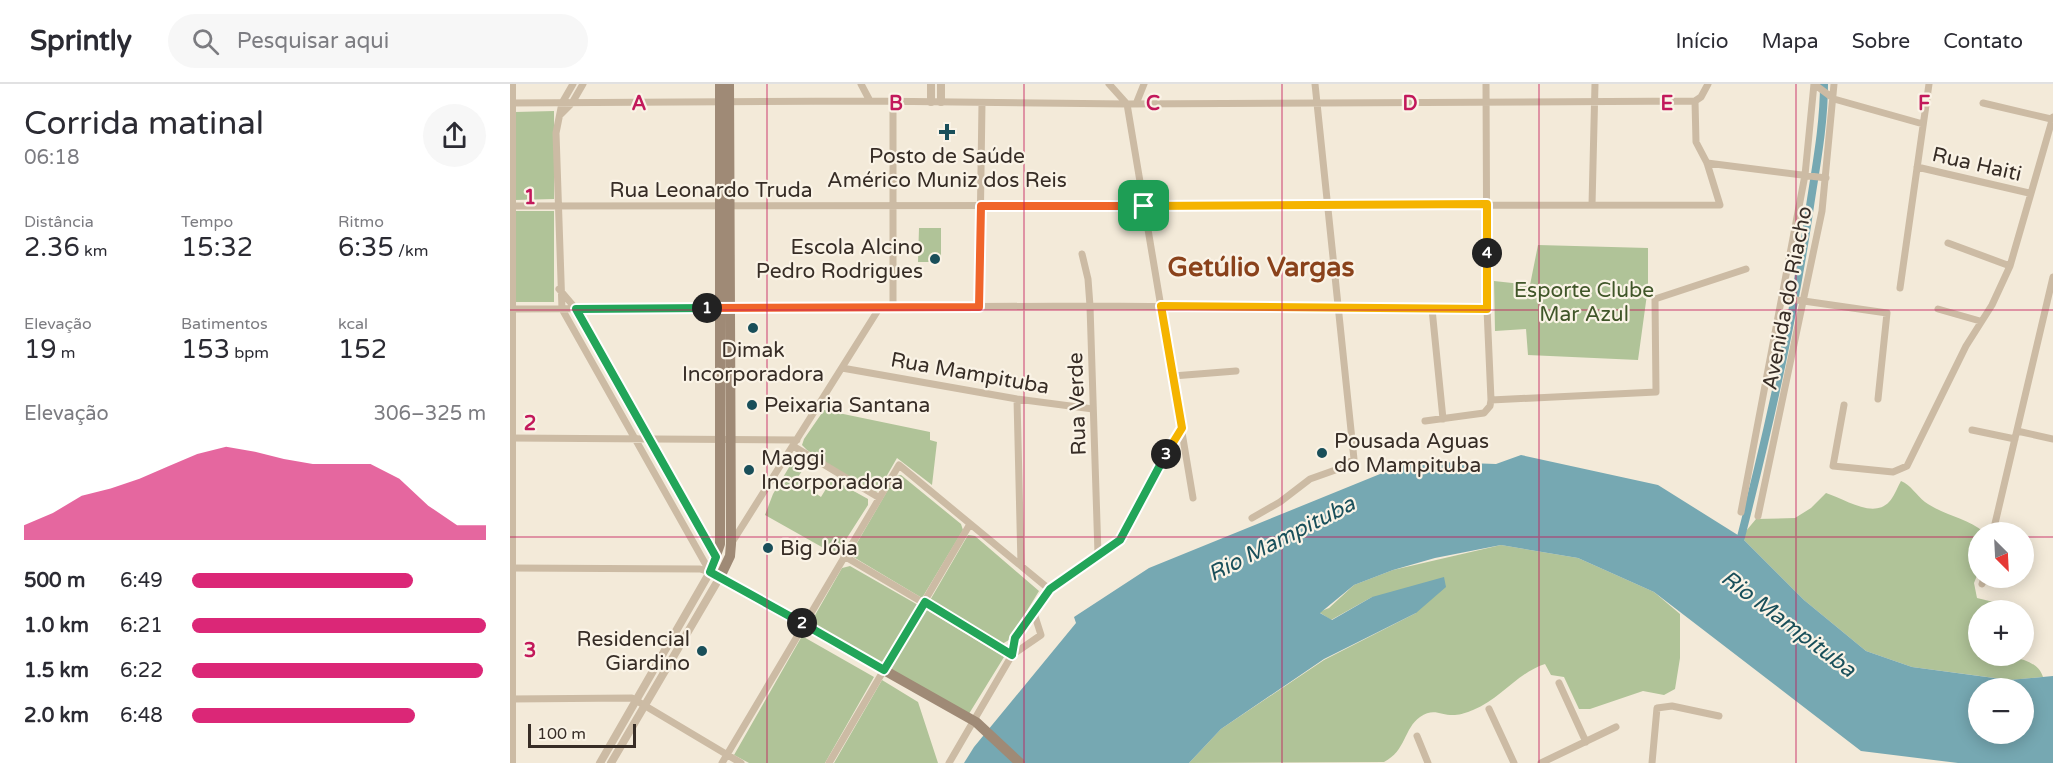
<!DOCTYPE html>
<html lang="pt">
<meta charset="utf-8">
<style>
body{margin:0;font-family:"Varela Round",sans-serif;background:#f7f7f7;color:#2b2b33;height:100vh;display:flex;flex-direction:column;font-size:22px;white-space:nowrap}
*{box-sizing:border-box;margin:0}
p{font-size:20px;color:#7c7c81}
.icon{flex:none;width:33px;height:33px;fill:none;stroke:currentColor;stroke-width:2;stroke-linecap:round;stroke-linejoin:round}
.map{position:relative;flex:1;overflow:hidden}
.panel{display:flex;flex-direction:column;background:#fff;width:510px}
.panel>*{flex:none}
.needle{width:39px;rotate:156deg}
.tools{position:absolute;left:1458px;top:438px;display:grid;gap:12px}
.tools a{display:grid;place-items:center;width:66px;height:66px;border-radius:50%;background:#fff;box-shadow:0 3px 15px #0003;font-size:30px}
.scale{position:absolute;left:18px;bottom:15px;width:108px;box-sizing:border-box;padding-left:6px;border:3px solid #372d26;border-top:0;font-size:16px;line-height:21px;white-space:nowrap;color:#372d26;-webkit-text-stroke:4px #faf3e6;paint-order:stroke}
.pin{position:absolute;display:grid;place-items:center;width:51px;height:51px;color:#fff;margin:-26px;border-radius:12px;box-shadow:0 3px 9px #0006}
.km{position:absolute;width:30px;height:30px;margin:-15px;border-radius:50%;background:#222;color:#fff;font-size:16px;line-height:30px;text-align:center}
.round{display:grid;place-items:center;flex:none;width:63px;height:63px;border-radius:32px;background:#f7f7f7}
.summary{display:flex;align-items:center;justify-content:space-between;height:102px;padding:0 24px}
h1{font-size:33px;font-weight:600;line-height:45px}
.figures{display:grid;grid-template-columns:repeat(3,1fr);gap:9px;height:102px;padding:6px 24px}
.figures div{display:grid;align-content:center}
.figures b{font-size:26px;font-weight:600}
.figures small{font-size:16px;font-weight:400}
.figures p{font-size:16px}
.chart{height:168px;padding:12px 24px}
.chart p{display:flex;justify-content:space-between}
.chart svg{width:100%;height:108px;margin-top:6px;fill:#db2777;opacity:.7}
ul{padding:0 24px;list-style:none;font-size:20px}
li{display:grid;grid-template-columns:96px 72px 1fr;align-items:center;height:45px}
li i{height:15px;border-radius:8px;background:#db2777}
header{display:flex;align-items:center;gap:36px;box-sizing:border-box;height:84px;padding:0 30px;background:#fff;border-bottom:2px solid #e1e1e2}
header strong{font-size:28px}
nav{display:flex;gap:33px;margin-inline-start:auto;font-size:21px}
.search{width:420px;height:54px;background:#f7f7f7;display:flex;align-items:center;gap:15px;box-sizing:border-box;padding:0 21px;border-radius:33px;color:#7c7c81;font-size:22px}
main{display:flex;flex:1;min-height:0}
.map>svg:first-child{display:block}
.green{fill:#b0c398}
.water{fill:#76a8b2;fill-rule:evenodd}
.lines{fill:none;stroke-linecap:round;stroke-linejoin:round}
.canal{stroke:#76a8b2;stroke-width:8}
.minor{stroke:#ccbba4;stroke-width:7}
.tertiary{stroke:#ccbba4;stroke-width:8}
.secondary{stroke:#9f8a76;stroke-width:10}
.split-1-casing{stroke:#fff;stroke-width:12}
.split-2-casing{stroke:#fff;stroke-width:12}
.split-3-casing{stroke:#fff;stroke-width:12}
.split-4-casing{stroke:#fff;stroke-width:12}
.split-5-casing{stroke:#fff;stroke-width:12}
.split-1{stroke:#f0652b;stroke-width:8}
.split-2{stroke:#22a559;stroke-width:8}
.split-3{stroke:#22a559;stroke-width:8}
.split-4{stroke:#f5b400;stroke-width:8}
.split-5{stroke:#f5b400;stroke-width:8}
.grid{fill:none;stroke:#c2185b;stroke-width:1.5;stroke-opacity:0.55}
.poi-dot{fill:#194f5a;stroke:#faf3e6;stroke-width:2}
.labels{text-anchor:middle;stroke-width:4.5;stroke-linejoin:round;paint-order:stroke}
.poi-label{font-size:21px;fill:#372d26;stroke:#faf3e6;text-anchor:start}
.street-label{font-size:21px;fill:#372d26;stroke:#faf3e6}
.park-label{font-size:21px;fill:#405629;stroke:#faf3e6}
.water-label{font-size:22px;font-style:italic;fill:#194f5a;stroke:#faf3e6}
.district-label{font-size:27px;font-weight:bold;fill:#8a421b;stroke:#faf3e6}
.grid-label{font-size:20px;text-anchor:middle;font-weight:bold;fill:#c2185b;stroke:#faf3e6;stroke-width:4.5;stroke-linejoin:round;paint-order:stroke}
</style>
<header>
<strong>Sprintly</strong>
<div class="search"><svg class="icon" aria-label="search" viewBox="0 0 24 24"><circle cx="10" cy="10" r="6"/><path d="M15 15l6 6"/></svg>Pesquisar aqui</div>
<nav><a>Início</a><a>Mapa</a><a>Sobre</a><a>Contato</a></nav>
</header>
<main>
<section class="panel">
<div class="summary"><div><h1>Corrida matinal</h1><p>06:18</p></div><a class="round"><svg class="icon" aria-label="share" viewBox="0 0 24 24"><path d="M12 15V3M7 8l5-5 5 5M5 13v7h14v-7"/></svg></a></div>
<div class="figures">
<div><p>Distância</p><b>2.36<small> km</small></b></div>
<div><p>Tempo</p><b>15:32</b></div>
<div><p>Ritmo</p><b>6:35<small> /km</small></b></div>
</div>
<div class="figures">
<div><p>Elevação</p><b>19<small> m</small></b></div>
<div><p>Batimentos</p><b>153<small> bpm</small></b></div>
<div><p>kcal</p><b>152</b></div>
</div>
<div class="chart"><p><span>Elevação</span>306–325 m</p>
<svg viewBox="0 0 160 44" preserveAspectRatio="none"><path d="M0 44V38L10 33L20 26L30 23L40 19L50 14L60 9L70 6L80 8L90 11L100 13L110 13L120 13L130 19L140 30L150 38L160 38V44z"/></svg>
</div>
<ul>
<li><b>500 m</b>6:49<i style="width:75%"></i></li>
<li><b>1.0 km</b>6:21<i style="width:100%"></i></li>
<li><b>1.5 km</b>6:22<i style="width:99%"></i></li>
<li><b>2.0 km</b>6:48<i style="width:76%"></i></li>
</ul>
</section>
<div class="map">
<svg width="1543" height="679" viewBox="0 0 1543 679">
<rect width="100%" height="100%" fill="#f3ead9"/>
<path class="green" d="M 44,27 L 44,115 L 5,116 L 5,28 Z
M 5,127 L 44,127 L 44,218 L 5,218 Z
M 409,144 L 431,144 L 431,178 L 408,178 Z
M 1028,161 L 1138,164 L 1138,203 L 1128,276 L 1018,271 L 1016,245 L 985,247 L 984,197 L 1020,201 Z
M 314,326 L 420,348 L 420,356 L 427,358 L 422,401 L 387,374 L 368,407 L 362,409 L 297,366 L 292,361 L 294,355 Z
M 284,375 L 296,381 L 286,396 L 311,413 L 322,395 L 358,415 L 358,421 L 326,471 L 255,431 L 263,410 Z
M 391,391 L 451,440 L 453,446 L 412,514 L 340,471 L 386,392 Z
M 1391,397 C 1401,401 1406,411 1415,418 C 1433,431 1457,434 1474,448 L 1468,448 L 1468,489 L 1464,499 L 1467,514 L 1500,522 L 1500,526 L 1468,526 L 1468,572 C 1488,572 1526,570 1533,593 L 1500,596 L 1402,583 L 1356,567 L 1294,516 L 1231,453 L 1246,435 L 1285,434 L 1301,424 L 1316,409 C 1335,415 1363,435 1379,418 C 1384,413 1387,404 1391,397 Z
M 458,451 L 465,452 L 529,507 L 499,556 L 492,560 L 419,518 Z
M 991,461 L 1068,474 L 1144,508 L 1170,530 L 1170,574 L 1165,605 L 1154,611 L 1133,607 L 1080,625 L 1069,625 L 1054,593 L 1041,591 L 1035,580 C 1007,589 991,615 963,626 C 958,628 950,631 945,631 C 931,632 924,623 910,633 C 894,644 896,667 874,678 L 679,679 L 711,645 L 814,576 L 906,529 L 862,513 L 821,536 L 809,528 L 819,524 L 844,501 L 883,486 Z
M 340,482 L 408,521 L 373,582 L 300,540 L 332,484 Z
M 415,525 L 494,573 L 457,633 L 379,585 Z
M 292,552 L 364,593 L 315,679 L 239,679 L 224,671 Z
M 372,596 L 408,618 L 428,679 L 324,679 Z"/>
<path class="water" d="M 1011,371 L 1148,401 L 1231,453 L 1294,516 L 1356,567 L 1402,583 L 1499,596 L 1543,592 L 1543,679 L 1448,679 L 1351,667 L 1144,508 L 1068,474 L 991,461 L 925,474 L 883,486 L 844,501 L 810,529 L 822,536 L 862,513 L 934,493 L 936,503 L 906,529 L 814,575 L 711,645 L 679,679 L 454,679 L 464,663 L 566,539 L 564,533 L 639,484 L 902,377 L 986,380 ZM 1468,604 L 1514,604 L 1514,650 L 1468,650 Z"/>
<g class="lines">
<path class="canal" d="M 1231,453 C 1259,344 1284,233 1300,122 C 1306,82 1314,41 1314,0"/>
<path class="minor" d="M 63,0 L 52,19 L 46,49 L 52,225 L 200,488
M 351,0 L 360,17
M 599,0 L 617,20 L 683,414
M 976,0 L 977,225 L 981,316
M 1304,0 L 1324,15 L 1413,40
M 383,17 L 383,223
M 0,19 L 360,17 L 617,20 L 1185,17
M 1473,19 L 1541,35
M 626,20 L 634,0
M 51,30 L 62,19 L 73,0
M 1197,79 L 1316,94
M 1407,83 L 1519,109
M 1082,121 L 1085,0
M 0,122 L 1210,121 L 1197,79 L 1186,58 L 1185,17 L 1191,13 L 1198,0
M 1438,159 L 1500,182
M 572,170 L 578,195 L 580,222 L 588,470
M 1390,204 L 1419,0
M 49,205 L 66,225 L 206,473
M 1273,214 L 1377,229 L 1368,315
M 469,223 L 472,19
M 0,225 L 580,222 L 977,225
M 922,225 L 933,335
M 1428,225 L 1470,237
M 332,284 L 507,315 L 583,325
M 663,292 L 726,287
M 507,315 L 511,481
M 1334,321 L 1323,382 L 1383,388 L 1397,382 L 1456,262 L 1482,221 L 1500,182 L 1543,33
M 915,337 L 974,329 L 980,322 L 981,316 L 1146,308 L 1145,215 L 1236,185
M 1462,346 L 1505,355
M 1507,347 L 1543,355
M 0,354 L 287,356
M 283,362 L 368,413
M 1231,428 L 1295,91 L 1304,0
M 1248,432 L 1312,127 L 1324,0
M 742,434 L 770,418 L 800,395 L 831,384 L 844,375 L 805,0
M 1483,448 L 1543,193
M 221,460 L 370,223
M 334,472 L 502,571
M 0,484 L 190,485 L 200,488
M 1472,500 L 1474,494
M 502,571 L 531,551 L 523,526
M 1049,599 L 1076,658
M 0,615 L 122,614 L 231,679
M 979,625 L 1004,679
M 907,652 L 918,679
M 212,679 L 389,381 L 539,505
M 319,679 L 460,440
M 439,679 L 502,571 L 505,554 L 539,505 L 610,456 L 616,447 L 634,408 L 672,344
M 1031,679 L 1106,643
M 1142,679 L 1147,624 L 1162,622 L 1209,632"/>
<path class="tertiary" d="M 421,0 L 421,18
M 431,18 L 431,0
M 2,679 L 2,0
M 90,679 L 200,488
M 101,679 L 210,493"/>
<path class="secondary" d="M 210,0 L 210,460 L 200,488 L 466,638 L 510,679
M 210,493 L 220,472 L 221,460 L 219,0"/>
</g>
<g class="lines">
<g class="split-1-casing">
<path id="split-1" d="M 197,224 L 469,223 L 471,122 L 634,122"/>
</g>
<g class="split-2-casing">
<path id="split-2" d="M 197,224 L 66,225 L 206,473 L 200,488 L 292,539"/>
</g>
<g class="split-3-casing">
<path id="split-3" d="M 292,539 L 374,586 L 415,518 L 502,571 L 505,554 L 540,505 L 610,456 L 656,370"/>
</g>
<g class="split-4-casing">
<path id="split-4" d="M 656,370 L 672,344 L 651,222 L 977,225 L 977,169"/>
</g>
<g class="split-5-casing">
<path id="split-5" d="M 634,122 L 977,120 L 977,169"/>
</g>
<use href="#split-1" class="split-1"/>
<use href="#split-2" class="split-2"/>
<use href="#split-3" class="split-3"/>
<use href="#split-4" class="split-4"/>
<use href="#split-5" class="split-5"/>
</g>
<path class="grid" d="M 257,0 L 257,679M 514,0 L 514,679M 772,0 L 772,679M 1029,0 L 1029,679M 1286,0 L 1286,679M 0,226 L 1543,226M 0,453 L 1468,453M 1514,453 L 1543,453"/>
<g class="poi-dot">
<path d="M434 39h6v6h6v6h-6v6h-6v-6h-6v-6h6z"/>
<circle cx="425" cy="175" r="6"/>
<circle cx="243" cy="244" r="6"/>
<circle cx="242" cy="321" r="6"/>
<circle cx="812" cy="369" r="6"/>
<circle cx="239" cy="386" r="6"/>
<circle cx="258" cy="464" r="6"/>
<circle cx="192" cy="567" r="6"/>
</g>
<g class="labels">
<g class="poi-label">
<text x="437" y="79" text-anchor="middle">Posto de Saúde<tspan x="437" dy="24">Américo Muniz dos Reis</tspan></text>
<text x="413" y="170" text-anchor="end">Escola Alcino<tspan x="413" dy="24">Pedro Rodrigues</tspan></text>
<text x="243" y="273" text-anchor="middle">Dimak<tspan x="243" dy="24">Incorporadora</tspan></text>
<text x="254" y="328">Peixaria Santana</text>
<text x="824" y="364">Pousada Aguas<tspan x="824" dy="24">do Mampituba</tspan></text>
<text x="251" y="381">Maggi<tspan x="251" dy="24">Incorporadora</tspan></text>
<text x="270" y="471">Big Jóia</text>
<text x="180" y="562" text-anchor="end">Residencial<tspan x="180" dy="24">Giardino</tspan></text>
</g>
<g class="street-label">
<text transform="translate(1467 80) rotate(13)" y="7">Rua Haiti</text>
<text x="201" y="113">Rua Leonardo Truda</text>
<text transform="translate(1277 214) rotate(-79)" y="7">Avenida do Riacho</text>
<text transform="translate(460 289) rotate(10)" y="7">Rua Mampituba</text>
<text transform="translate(567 320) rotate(-92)" y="7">Rua Verde</text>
</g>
<g class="park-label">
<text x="1074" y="213">Esporte Clube<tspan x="1074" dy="24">Mar Azul</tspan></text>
</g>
<g class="water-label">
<text transform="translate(771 454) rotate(-27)" y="8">Rio Mampituba</text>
<text transform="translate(1279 539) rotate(37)" y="8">Rio Mampituba</text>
</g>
<g class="district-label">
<text x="751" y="192">Getúlio Vargas</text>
</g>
</g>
<g class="grid-label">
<text x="129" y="26">A</text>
<text x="386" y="26">B</text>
<text x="643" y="26">C</text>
<text x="900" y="26">D</text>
<text x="1157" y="26">E</text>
<text x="1414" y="26">F</text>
<text x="20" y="120">1</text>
<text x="20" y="346">2</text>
<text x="20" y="573">3</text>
</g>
</svg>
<div class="tools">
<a><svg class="needle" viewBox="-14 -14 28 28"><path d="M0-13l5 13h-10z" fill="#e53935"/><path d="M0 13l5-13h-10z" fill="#7c7c81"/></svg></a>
<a>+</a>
<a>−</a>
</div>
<div class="scale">100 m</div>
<div class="pin" style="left:634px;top:122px;background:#1e9e55"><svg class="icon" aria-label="arrive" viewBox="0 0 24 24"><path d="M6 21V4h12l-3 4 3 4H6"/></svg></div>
<b class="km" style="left:197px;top:224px">1</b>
<b class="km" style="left:292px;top:539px">2</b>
<b class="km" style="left:656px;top:370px">3</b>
<b class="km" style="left:977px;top:169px">4</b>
</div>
</main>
